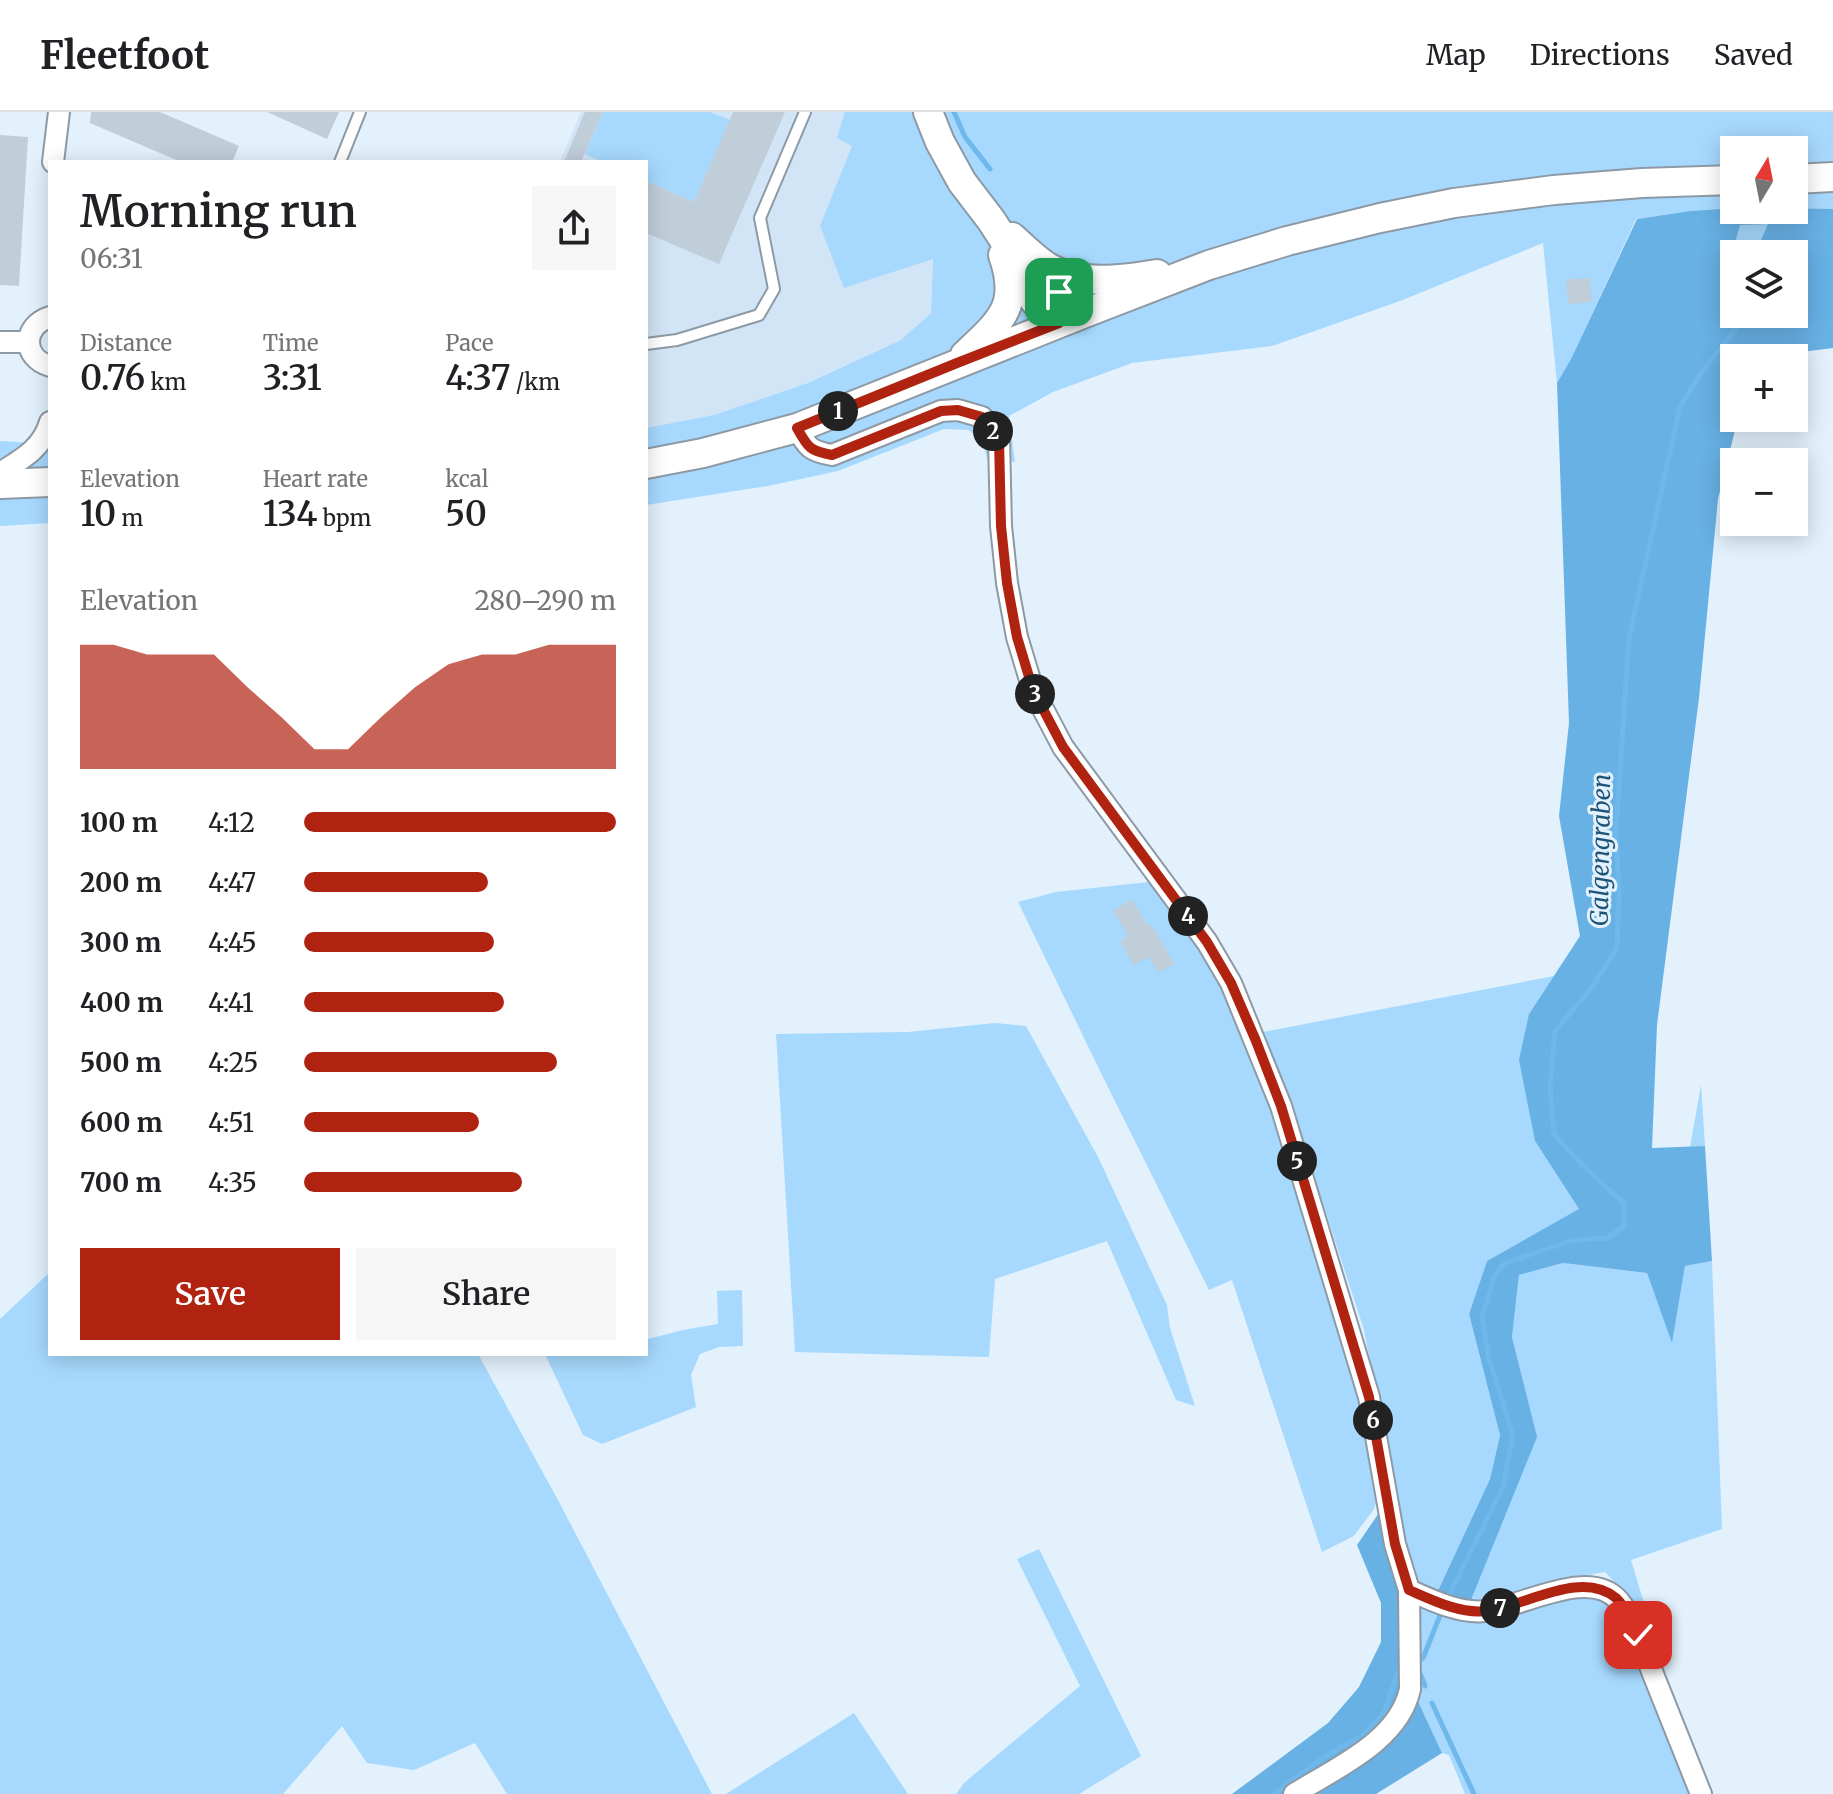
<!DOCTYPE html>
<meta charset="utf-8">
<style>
body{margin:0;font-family:Merriweather,serif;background:#f6f6f6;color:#202124;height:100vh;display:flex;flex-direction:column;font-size:30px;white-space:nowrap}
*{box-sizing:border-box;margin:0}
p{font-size:26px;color:#757577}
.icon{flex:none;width:44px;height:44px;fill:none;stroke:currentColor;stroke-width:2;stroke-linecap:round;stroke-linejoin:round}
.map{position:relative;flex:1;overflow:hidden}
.drawer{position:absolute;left:48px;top:48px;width:600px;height:1196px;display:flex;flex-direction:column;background:#fff;border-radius:0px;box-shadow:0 4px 20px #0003}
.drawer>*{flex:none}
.needle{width:52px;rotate:10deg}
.tools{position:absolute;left:1720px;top:24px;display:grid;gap:16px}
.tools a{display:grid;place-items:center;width:88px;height:88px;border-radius:0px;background:#fff;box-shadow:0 4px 20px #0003;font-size:40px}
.pin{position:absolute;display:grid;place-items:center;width:68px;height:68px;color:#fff;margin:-34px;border-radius:16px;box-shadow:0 4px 12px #0006}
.km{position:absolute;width:40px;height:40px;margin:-20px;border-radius:50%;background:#222;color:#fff;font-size:22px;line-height:40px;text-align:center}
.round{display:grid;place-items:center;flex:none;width:84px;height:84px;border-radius:0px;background:#f6f6f6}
.headline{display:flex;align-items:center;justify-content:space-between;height:136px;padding:0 32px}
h1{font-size:44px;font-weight:600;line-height:60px}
.figures{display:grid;grid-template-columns:repeat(3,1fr);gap:12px;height:136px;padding:8px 32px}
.figures div{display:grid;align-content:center}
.figures b{font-size:34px;font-weight:600}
.figures small{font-size:22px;font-weight:400}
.figures p{font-size:22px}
.chart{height:224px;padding:16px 32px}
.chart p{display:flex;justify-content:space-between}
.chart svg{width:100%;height:144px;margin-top:8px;fill:#b12311;opacity:.7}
.action{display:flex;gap:16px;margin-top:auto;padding:16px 32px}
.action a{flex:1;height:92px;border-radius:0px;background:#b12311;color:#fff;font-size:32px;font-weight:600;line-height:92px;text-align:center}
.action a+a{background:#f6f6f6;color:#202124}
ul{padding:0 32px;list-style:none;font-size:26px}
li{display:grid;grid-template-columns:128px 96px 1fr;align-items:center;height:60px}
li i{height:20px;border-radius:10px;background:#b12311}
header{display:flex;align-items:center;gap:48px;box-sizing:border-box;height:112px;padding:0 40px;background:#fff;border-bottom:2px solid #e0e0e0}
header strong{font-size:38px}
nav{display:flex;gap:44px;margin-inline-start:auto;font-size:28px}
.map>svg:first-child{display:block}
.built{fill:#d1e5f6}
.green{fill:#a7d9fe}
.forest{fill:#68b1e5;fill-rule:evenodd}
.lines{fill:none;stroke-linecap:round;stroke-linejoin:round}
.stream{stroke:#6fb8ec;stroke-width:5}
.building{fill:#c0ced9}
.service-casing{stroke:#8d9aa5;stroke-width:14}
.minor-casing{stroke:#8d9aa5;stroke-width:24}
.secondary-casing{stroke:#8d9aa5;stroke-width:32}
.service{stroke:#fff;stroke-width:10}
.minor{stroke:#fff;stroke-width:20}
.secondary{stroke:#fff;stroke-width:28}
.route-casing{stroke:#fff;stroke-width:16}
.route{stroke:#b12311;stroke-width:10}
.labels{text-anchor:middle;stroke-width:6;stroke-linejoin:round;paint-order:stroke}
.water-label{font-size:24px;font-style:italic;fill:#1e5477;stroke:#e2f1fc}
</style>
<header>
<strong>Fleetfoot</strong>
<nav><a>Map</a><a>Directions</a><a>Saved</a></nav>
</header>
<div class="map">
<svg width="1833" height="1682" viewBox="0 0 1833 1682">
<rect width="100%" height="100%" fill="#e2f1fc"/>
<path class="built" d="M 581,0 L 883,0 L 933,146 L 931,201 L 901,228 L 808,271 L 714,303 L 646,316 L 646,50 L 560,50 Z"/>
<path class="green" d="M 603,0 L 710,0 L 730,8 L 694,90 L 646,69 L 646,50 L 602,50 L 585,42 Z
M 845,0 L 1833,0 L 1833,97 L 1794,96 L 1794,38 L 1734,38 L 1734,96 L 1690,99 L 1636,107 L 1571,247 L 1557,271 L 1543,131 L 1400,189 L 1272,234 L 1132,251 L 1053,280 L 1009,304 L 1015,350 L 987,347 L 983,329 L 968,318 L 944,317 L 838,359 L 768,374 L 646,393 L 646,316 L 714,303 L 808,271 L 901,228 L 931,201 L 933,147 L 844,176 L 820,114 L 852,34 L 837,26 Z
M 1740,112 L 1769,112 L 1755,142 L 1734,142 L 1735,132 Z
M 0,329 L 50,332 L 50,411 L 0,414 Z
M 1149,770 L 1197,828 L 1235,896 L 1316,1130 L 1365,1285 L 1381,1371 L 1374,1397 L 1354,1424 L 1322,1440 L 1232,1168 L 1209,1178 L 1102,963 L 1018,790 L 1056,780 Z
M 1554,864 L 1529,902 L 1535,1029 L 1580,1098 L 1487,1149 L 1469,1202 L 1500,1322 L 1490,1367 L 1436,1483 L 1419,1471 L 1408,1448 L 1364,1218 L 1291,993 L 1263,920 Z
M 995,911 L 1026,914 L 1099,1047 L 1167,1193 L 1170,1216 L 1195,1294 L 1176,1288 L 1107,1129 L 995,1167 L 989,1245 L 795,1240 L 776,922 L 908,920 Z
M 1701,973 L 1705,1034 L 1690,1035 Z
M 1712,1149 L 1722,1417 L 1631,1448 L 1668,1570 L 1666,1574 L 1626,1482 L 1605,1460 L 1573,1466 L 1514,1486 L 1469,1493 L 1536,1325 L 1512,1225 L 1519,1163 L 1563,1151 L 1647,1161 L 1672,1229 L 1685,1154 Z
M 50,1160 L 50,1242 L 478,1242 L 559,1390 L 712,1682 L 507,1682 L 475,1631 L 414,1658 L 367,1651 L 342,1614 L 283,1682 L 0,1682 L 0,1207 Z
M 742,1178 L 743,1234 L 719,1235 L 700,1242 L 691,1263 L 696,1295 L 602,1332 L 583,1323 L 545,1242 L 646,1242 L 646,1212 L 648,1227 L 683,1218 L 718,1212 L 717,1179 Z
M 1039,1437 L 1141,1644 L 1079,1682 L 956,1682 L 964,1671 L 1080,1574 L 1017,1447 Z
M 1575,1480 L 1615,1492 L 1697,1682 L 1465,1682 L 1449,1643 L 1442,1641 L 1417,1587 L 1417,1521 L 1420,1493 L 1455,1501 Z
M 854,1601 L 908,1682 L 726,1682 Z"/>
<path class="forest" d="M 1734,96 L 1734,98 L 1794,98 L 1794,96 L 1833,97 L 1833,236 L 1753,246 L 1734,246 L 1734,306 L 1738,306 L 1718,387 L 1699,586 L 1657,913 L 1652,1036 L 1705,1034 L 1712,1149 L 1685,1154 L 1672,1231 L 1647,1161 L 1563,1151 L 1519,1163 L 1512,1225 L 1537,1325 L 1469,1493 L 1436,1483 L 1490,1367 L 1500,1323 L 1469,1202 L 1487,1149 L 1579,1097 L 1535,1029 L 1519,948 L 1529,902 L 1580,824 L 1559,704 L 1569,611 L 1557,271 L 1571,247 L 1637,107 L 1690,99 ZM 1768,112 L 1755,142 L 1794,142 L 1794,202 L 1734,202 L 1735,132 L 1740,113 Z
M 1383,1395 L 1417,1587 L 1442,1641 L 1376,1682 L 1232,1682 L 1328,1611 L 1359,1575 L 1381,1530 L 1381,1491 L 1357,1433 Z"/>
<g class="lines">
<path class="stream" d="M 954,0 L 965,25 L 990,57
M 1783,142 L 1789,133
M 1447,1487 L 1503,1375 L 1513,1323 L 1489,1247 L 1482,1205 L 1495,1163 L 1505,1151 L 1574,1128 L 1608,1126 L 1624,1114 L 1625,1092 L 1583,1054 L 1554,1022 L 1550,975 L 1555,919 L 1593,874 L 1617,836 L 1619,784 L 1616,718 L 1629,526 L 1680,295 L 1700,262 L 1730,225 L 1745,202
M 1416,1550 L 1423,1546 L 1443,1496
M 1418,1556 L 1425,1574
M 1432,1591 L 1474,1682
M 1274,1682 L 1327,1643 L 1364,1623 L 1384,1601 L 1397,1562 L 1404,1557"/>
</g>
<path class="building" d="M 91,0 L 160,0 L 239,34 L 232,50 L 181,50 L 90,11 Z
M 267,0 L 339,0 L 327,27 Z
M 585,0 L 603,0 L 581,50 L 564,50 Z
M 733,0 L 785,0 L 719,152 L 646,121 L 646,69 L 694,90 Z
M 0,23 L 28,25 L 19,174 L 0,173 Z
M 1590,166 L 1592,190 L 1568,192 L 1566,167 Z
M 1132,787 L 1148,814 L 1152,812 L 1174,852 L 1158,861 L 1149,845 L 1133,853 L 1120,829 L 1128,824 L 1113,799 Z"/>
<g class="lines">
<g class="service-casing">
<path id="service" d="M 340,50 L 360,0
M 646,232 L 677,228 L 759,203 L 774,177 L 760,106 L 805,0"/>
</g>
<g class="minor-casing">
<path id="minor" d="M 53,50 L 59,0
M 50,205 C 22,214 22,246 50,254
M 0,230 L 29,230
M 797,316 C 808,336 810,339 832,343 L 941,299 L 958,298 L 982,305 L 999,327 L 1001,414 L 1007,471 L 1017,525 L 1033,578 L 1063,635 L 1207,830 L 1231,871 L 1281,994 L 1369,1285 L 1395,1432 L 1409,1478 L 1410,1577 C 1399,1629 1336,1656 1294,1682
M 0,361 C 22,347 42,337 50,310
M 1409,1478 C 1431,1488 1460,1502 1485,1499 C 1522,1495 1590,1454 1619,1489 C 1633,1506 1645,1541 1653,1562 C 1669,1602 1685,1642 1701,1682"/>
</g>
<g class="secondary-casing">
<path id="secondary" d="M 928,0 L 940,30 L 962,70 L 991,108 L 1021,154 L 1034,188 L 1055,213
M 1794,67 L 1833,65
M 1012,125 C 1023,135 1034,146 1046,154 C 1078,174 1121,168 1157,162
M 965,243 C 1001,209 1021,194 1003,143
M 646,352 L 703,341 L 797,316 L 1085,201 L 1209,153 L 1287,129 L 1380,106 L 1454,91 L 1554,78 L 1642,71 L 1734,68
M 0,372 L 50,370"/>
</g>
<use href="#service" class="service"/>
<use href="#minor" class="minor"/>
<use href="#secondary" class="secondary"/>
</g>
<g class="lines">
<g class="route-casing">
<path id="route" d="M 1059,180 L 1059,211 L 957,251 L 797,316 C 808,336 810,339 832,343 L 941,299 L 958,298 L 982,305 L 999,327 L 1001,414 L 1007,471 L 1017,525 L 1033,578 L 1063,635 L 1207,830 L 1231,871 L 1256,929 L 1281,994 L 1369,1285 L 1395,1432 L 1409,1478 C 1432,1488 1460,1502 1486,1499 C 1526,1494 1581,1457 1616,1486 C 1626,1495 1632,1512 1638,1523"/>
</g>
<use href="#route" class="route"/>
</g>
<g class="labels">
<g class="water-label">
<text transform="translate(1601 738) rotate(-89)" y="8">Galgengraben</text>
</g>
</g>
</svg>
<div class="tools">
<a><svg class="needle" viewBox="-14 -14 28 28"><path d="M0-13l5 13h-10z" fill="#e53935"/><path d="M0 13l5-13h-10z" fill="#757577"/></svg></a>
<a><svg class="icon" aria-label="layers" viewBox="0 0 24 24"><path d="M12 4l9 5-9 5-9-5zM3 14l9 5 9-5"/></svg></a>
<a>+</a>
<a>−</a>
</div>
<div class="pin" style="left:1059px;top:180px;background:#1e9e55"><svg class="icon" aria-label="arrive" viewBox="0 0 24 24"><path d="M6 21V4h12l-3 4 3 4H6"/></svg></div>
<div class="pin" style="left:1638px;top:1523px;background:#d93025"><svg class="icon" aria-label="check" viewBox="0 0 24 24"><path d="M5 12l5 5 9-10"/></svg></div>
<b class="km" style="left:838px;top:299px">1</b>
<b class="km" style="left:993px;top:319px">2</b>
<b class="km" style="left:1035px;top:582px">3</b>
<b class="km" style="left:1188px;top:804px">4</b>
<b class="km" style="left:1297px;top:1049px">5</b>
<b class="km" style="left:1373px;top:1308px">6</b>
<b class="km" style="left:1500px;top:1496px">7</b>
<section class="drawer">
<div class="headline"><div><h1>Morning run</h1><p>06:31</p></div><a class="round"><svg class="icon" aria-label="share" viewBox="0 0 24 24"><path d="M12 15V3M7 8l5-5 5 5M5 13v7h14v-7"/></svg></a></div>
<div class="figures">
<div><p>Distance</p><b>0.76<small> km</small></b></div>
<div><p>Time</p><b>3:31</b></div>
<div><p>Pace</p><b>4:37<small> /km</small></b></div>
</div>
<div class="figures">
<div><p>Elevation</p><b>10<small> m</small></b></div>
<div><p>Heart rate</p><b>134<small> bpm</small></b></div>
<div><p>kcal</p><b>50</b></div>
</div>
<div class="chart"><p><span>Elevation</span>280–290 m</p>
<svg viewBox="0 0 160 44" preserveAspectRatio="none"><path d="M0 44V6L10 6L20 9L30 9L40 9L50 19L60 28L70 38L80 38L90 28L100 19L110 12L120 9L130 9L140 6L150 6L160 6V44z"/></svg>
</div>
<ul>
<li><b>100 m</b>4:12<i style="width:100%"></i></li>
<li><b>200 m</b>4:47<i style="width:59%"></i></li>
<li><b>300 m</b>4:45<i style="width:61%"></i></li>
<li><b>400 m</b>4:41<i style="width:64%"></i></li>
<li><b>500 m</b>4:25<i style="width:81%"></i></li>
<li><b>600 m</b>4:51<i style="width:56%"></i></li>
<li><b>700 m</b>4:35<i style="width:70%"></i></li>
</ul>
<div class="action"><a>Save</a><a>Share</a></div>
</section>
</div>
